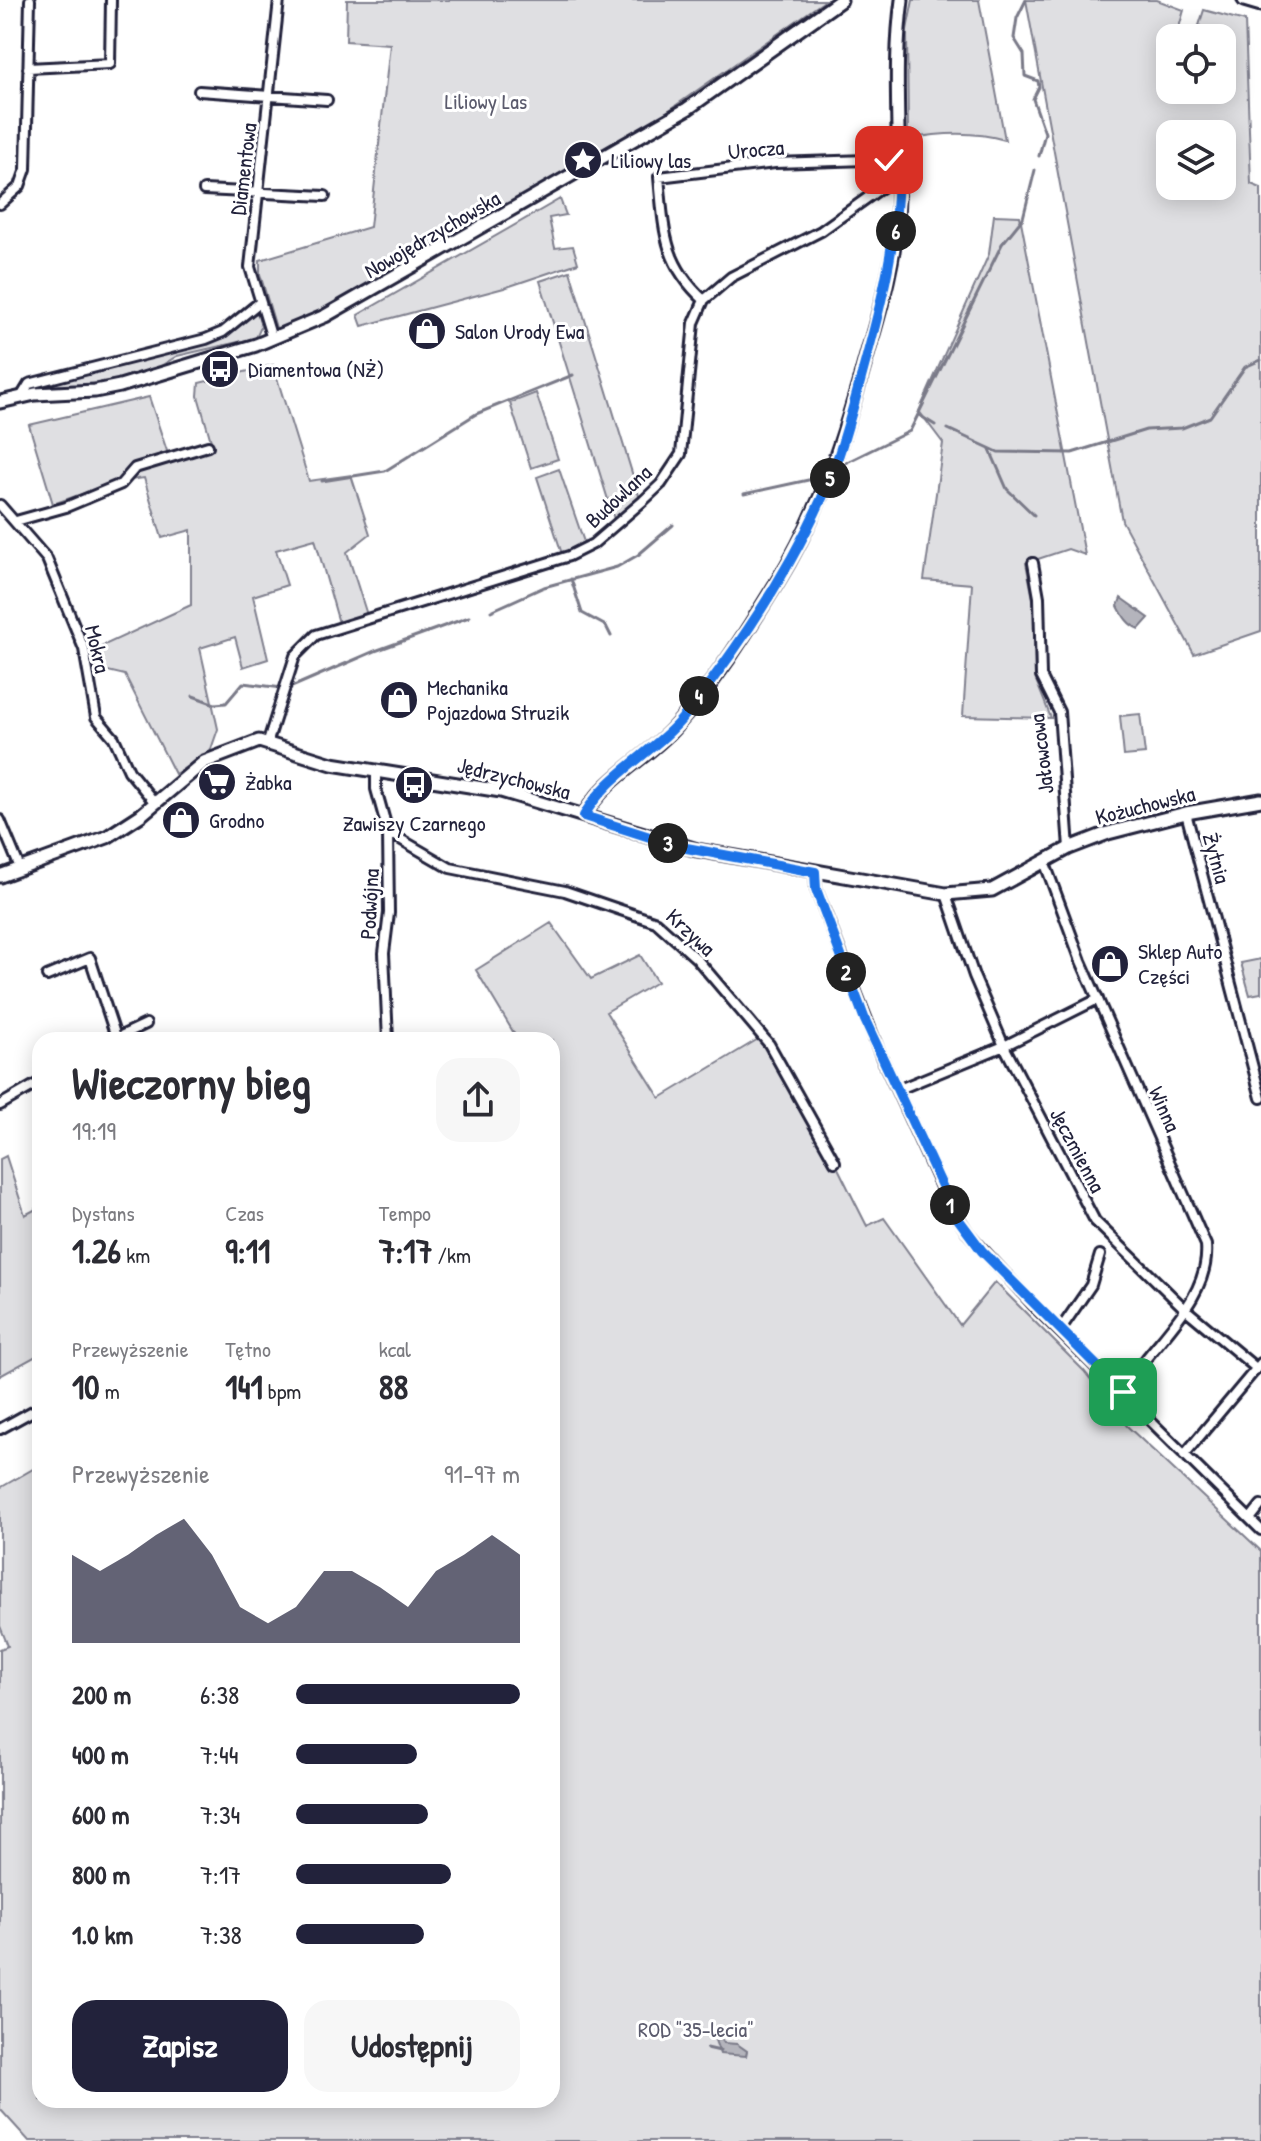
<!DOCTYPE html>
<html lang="pl">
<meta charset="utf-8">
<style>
body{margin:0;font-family:"Patrick Hand",sans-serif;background:#f7f7f7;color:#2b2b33;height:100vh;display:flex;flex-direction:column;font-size:30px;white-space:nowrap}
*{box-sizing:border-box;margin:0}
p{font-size:26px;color:#7c7c81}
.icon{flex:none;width:44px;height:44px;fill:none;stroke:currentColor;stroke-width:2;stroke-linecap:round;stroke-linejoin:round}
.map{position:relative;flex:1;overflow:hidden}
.sheet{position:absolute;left:32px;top:1032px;width:528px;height:1076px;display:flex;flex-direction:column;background:#fff;border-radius:24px;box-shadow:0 4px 20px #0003}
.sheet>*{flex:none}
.buttons{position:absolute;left:1156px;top:24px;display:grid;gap:16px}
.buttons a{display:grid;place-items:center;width:80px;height:80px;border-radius:16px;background:#fff;box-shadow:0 4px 20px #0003;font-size:40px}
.pin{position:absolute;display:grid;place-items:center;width:68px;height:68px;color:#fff;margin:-34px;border-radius:16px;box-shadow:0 4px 12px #0006}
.km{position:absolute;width:40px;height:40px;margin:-20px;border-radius:50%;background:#222;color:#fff;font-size:22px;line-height:40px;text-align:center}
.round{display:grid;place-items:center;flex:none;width:84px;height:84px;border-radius:24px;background:#f7f7f7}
.overview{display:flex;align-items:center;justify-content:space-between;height:136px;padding:0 40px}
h1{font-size:44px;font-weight:700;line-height:60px}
.metrics{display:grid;grid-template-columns:repeat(3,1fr);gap:12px;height:136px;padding:8px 40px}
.metrics div{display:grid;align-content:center}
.metrics b{font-size:34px;font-weight:700}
.metrics small{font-size:22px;font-weight:400}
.metrics p{font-size:22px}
.chart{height:224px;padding:16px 40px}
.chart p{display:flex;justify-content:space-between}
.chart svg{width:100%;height:144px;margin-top:8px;fill:#22223b;opacity:.7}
.action{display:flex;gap:16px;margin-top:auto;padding:16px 40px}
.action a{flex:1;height:92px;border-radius:24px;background:#22223b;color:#fff;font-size:32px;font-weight:700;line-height:92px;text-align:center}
.action a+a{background:#f7f7f7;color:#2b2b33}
ul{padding:0 40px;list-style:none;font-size:26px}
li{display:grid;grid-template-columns:128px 96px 1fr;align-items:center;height:60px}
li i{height:20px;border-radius:10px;background:#22223b}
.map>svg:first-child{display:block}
.green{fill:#dfdfe2;stroke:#80808e;stroke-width:2;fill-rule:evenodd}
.water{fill:#b4b4bc;stroke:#7a7a88;stroke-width:2}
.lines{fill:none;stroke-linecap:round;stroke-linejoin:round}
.stream{stroke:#7a7a88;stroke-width:3}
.street-casing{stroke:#22223b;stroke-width:14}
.secondary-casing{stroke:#22223b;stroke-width:17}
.street{stroke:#fff;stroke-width:8}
.secondary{stroke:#fff;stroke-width:11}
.route-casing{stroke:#fff;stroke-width:16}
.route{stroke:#1a73e8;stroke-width:10}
.labels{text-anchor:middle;stroke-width:6;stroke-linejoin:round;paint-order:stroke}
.park-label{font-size:22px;fill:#5b5b6d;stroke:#fff}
.street-label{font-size:22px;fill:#22223b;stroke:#fff}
.poi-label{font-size:22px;fill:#22223b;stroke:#fff;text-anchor:start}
</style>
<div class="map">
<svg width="1261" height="2141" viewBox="0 0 1261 2141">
<rect width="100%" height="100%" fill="#fff"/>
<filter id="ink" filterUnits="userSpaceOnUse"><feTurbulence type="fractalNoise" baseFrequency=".0125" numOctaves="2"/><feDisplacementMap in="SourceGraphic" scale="16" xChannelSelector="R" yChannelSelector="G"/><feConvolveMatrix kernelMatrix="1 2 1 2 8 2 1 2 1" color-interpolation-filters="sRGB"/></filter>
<g filter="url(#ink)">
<path class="green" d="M 347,0 L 826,0 L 635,134 L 345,300 L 282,330 L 276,328 L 260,274 L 260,260 L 370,227 L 390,44 L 346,41 Z
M 913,0 L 979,0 L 1005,140 C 974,131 939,133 908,139 L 907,30 Z
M 1026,0 L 1157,0 L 1184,10 L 1176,38 L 1170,38 L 1170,90 L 1222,90 L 1222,38 L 1195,38 L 1204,10 L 1245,21 L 1251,184 L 1261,188 L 1261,631 L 1194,654 L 1122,521 ZM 1170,134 L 1222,134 L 1222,186 L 1170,186 Z
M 560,199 L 566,215 L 549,218 L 555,248 L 573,246 L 578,263 L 504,288 L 362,326 L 358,315 Z
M 994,215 L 1020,216 L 1085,555 L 1068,549 L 1026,563 L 1034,604 L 1035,678 L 1051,718 L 963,716 L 972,584 L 924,580 L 943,443 L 919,411 L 989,254 Z
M 570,271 L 640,499 L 614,519 L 540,281 Z
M 253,313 L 258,314 L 261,327 L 256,338 L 177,356 L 151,372 L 112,384 L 52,389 L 55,383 L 214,340 L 227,335 Z
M 273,365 L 309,481 L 351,475 L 370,534 L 347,552 L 367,615 L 339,623 L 315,539 L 276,550 L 287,585 L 253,596 L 268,659 L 243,667 L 235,637 L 200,648 L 218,729 L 210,752 L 175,774 L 125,675 L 91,667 L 89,652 L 191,605 L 191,530 L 162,538 L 144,478 L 116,482 L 53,504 L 29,425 L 149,397 L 168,454 L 211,441 L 198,396 L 199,383 Z
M 536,393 L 558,459 L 531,468 L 510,403 Z
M 559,469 L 584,542 L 562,554 L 537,477 Z
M 1140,714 L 1145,754 L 1124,756 L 1120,716 Z
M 551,923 L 591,979 L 640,955 L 657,982 L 606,1012 L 660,1098 L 760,1038 C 805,1094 834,1162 867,1226 L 884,1218 L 960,1325 L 995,1282 L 1084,1371 L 1127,1426 L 1261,1551 L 1261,2141 L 29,2141 L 0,2109 L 0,1649 L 8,1646 L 0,1626 L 0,1488 L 40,1465 L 40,2100 L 552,2100 L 552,1040 L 518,1040 L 476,970 Z
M 1261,959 L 1261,993 L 1250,995 L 1241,963 Z
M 6,1156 L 25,1215 L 40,1207 L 40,1354 L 0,1376 L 0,1159 Z"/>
<path class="water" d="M 1121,598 L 1149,618 L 1139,629 C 1128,625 1123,616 1118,606 Z
M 716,2031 L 724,2043 L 737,2044 L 747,2051 L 746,2056 L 720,2054 L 712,2032 Z"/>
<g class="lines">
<path class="stream" d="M 1026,0 L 1017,18 L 1014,38 L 1024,54 L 1025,76 L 1038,81 L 1039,87 L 1033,99 L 1045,133 L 1039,156
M 919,415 L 935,425
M 948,429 L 998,452 L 1072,453 L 1146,430 L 1182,428 L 1210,417 L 1245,367 L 1261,360
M 990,450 L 1007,489 L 1034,515
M 843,464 L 910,431 L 1002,244 L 1023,218 L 1035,170
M 322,481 L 385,471 L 476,414 L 573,375
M 744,494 L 813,479
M 571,579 L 582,613 L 606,626 L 611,636
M 491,611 L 544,587 L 617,567 L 638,555 L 673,525
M 287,689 L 375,651 L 469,617
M 193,696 L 215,704 L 226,703 L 243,683 L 282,688
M 707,2048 L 720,2051"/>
<g class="street-casing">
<path id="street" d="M 28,68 L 110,64 L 111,0
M 199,91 L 327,100
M 204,190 L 325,196
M 0,204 L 20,186 L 26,169 L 30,0
M 704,300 C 663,263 664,229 659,177 L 775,163 L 898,159
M 272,339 L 250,267 L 279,0
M 21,397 L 29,384 L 206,339 L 223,332 L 260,302
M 0,505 L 47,559 L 84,649 L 96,717 L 114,738 L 129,771 L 155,803
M 16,521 L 66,507 L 121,484 L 135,468 L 208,446
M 1033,563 L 1039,597 L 1041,676 L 1059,712 L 1069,848
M 268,741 L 295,656 L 316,635 L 569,556 L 593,544 L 643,501 L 661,484 L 681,454 L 694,323 L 704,300 L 731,277 L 821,231 L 898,176
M 376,772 L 376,789 L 388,832 L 389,913 L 384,953 L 388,1040
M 1186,813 L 1261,1098
M 0,820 L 20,868
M 388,832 L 450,868 L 565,891 L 656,922 L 696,958 L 769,1044 L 835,1162
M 1044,861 L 1081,961 L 1206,1245 C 1210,1290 1171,1327 1145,1360
M 815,872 L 816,889 L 881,1056 L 946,1198 L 968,1233 L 1037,1309 L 1261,1530
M 946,894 L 974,976 L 1004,1046 L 1095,1221 L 1184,1308 L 1256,1368
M 47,976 L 90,958 L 116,1037
M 112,1040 L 146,1024
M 897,1090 L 1004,1046 L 1098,999
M 0,1105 L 40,1082
M 1060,1330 L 1091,1285 L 1100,1255
M 0,1429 L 40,1407
M 1184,1455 L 1261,1363
M 1250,1519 L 1261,1505"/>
</g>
<g class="secondary-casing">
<path id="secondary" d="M 1244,0 L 1261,5
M 0,402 L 35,394 L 95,391 L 120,386 L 256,345 L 325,316 L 687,109 L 841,0
M 584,816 C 602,780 647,758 674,728 C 713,686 746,633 776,584 C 822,510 846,431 869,348 C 881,306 894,263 897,218 C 902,145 892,73 902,0
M 0,876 L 107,837 L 141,815 L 204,762 L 259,741 L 332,764 L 501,791 L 697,850 L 946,894 L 992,890 L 1069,848 L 1108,833 L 1186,813 L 1261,800"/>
</g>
<use href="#street" class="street"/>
<use href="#secondary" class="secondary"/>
</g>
</g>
<g class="lines" filter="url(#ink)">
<g class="route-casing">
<path id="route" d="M 889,160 L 898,159 C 899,228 885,290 867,356 C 856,396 846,438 831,477 C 796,562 743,642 686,714 C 657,751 605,775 584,816 L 681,847 L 815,872 L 816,889 L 865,1020 L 956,1216 L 982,1251 L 1123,1392"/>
</g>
<use href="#route" class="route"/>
</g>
<defs>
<g id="sight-disc" transform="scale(2)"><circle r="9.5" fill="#22223b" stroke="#fff"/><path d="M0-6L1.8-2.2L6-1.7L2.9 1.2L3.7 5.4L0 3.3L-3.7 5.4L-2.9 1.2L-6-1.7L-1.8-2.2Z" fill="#fff"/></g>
<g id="shop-disc" transform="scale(2)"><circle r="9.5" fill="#22223b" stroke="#fff"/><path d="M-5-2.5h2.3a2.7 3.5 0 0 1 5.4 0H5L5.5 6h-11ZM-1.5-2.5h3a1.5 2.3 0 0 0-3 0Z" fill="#fff"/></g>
<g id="bus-disc" transform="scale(2)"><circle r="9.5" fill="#22223b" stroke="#fff"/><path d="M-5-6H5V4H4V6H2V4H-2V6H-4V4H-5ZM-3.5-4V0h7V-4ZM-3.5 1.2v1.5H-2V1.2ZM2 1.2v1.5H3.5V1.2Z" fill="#fff"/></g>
<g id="supermarket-disc" transform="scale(2)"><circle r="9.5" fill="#22223b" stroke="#fff"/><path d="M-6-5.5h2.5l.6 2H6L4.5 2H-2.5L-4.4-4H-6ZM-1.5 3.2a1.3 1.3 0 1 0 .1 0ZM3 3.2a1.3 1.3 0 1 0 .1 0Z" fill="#fff"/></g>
</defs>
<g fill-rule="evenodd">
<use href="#sight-disc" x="583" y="160"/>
<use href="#shop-disc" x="427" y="331"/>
<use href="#bus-disc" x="220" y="369"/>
<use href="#shop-disc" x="399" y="700"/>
<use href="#supermarket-disc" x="217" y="782"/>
<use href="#bus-disc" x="414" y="785"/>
<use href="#shop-disc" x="181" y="820"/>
<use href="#shop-disc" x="1110" y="964"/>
</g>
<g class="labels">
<g class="park-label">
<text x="486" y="109">Liliowy Las</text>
<text x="696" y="2037">ROD "35-lecia"</text>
</g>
<g class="street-label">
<text transform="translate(756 149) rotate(-5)" y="8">Urocza</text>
<text transform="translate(243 169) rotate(-83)" y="8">Diamentowa</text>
<text transform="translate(432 234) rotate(-30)" y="8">Nowojędrzychowska</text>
<text transform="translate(618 496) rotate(-43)" y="8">Budowlana</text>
<text transform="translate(98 649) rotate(77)" y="8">Mokra</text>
<text transform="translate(1041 754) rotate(-97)" y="8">Jałowcowa</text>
<text transform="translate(514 778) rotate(14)" y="8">Jędrzychowska</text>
<text transform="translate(1145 805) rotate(-14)" y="8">Kożuchowska</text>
<text transform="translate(1217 858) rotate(75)" y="8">Żytnia</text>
<text transform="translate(369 904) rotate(-87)" y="8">Podwójna</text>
<text transform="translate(691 932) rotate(43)" y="8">Krzywa</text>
<text transform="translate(1165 1109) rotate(66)" y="8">Winna</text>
<text transform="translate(1078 1150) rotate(62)" y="8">Jęczmienna</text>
</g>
<g class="poi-label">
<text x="611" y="168">Liliowy las</text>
<text x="455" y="339">Salon Urody Ewa</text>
<text x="248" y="377">Diamentowa (NŻ)</text>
<text x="427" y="695">Mechanika<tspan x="427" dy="25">Pojazdowa Struzik</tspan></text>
<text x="245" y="790">Żabka</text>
<text x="209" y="828">Grodno</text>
<text x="414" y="831" text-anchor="middle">Zawiszy Czarnego</text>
<text x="1138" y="959">Sklep Auto<tspan x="1138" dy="25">Części</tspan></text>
</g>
</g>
</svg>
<div class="buttons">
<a><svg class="icon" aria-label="locate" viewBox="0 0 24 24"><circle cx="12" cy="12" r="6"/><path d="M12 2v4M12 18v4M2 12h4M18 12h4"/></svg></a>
<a><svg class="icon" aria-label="layers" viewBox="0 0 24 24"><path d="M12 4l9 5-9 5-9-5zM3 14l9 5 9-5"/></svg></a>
</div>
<div class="pin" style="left:1123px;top:1392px;background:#1e9e55"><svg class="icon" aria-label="arrive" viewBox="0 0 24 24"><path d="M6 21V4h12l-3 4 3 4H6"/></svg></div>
<div class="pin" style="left:889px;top:160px;background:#d93025"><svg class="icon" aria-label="check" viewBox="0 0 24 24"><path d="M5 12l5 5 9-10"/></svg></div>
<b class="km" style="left:950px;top:1205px">1</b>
<b class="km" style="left:846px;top:972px">2</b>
<b class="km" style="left:668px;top:843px">3</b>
<b class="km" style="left:699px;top:696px">4</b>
<b class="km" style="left:830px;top:478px">5</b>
<b class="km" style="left:896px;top:231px">6</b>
<section class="sheet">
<div class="overview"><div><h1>Wieczorny bieg</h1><p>19:19</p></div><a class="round"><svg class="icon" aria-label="share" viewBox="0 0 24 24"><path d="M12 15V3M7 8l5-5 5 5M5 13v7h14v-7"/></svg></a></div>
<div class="metrics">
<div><p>Dystans</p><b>1.26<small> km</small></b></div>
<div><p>Czas</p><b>9:11</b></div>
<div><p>Tempo</p><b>7:17<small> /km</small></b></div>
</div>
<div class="metrics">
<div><p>Przewyższenie</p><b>10<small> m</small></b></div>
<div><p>Tętno</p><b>141<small> bpm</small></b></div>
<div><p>kcal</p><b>88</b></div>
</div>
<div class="chart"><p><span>Przewyższenie</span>91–97 m</p>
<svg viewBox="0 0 160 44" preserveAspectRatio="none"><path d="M0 44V17L10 22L20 17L30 11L40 6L50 17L60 33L70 38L80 33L90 22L100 22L110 27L120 33L130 22L140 17L150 11L160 17V44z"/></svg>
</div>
<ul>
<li><b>200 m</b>6:38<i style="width:100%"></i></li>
<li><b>400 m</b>7:44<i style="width:54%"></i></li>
<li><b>600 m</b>7:34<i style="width:59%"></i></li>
<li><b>800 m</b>7:17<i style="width:69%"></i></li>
<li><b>1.0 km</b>7:38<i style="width:57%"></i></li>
</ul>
<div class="action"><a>Zapisz</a><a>Udostępnij</a></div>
</section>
</div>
